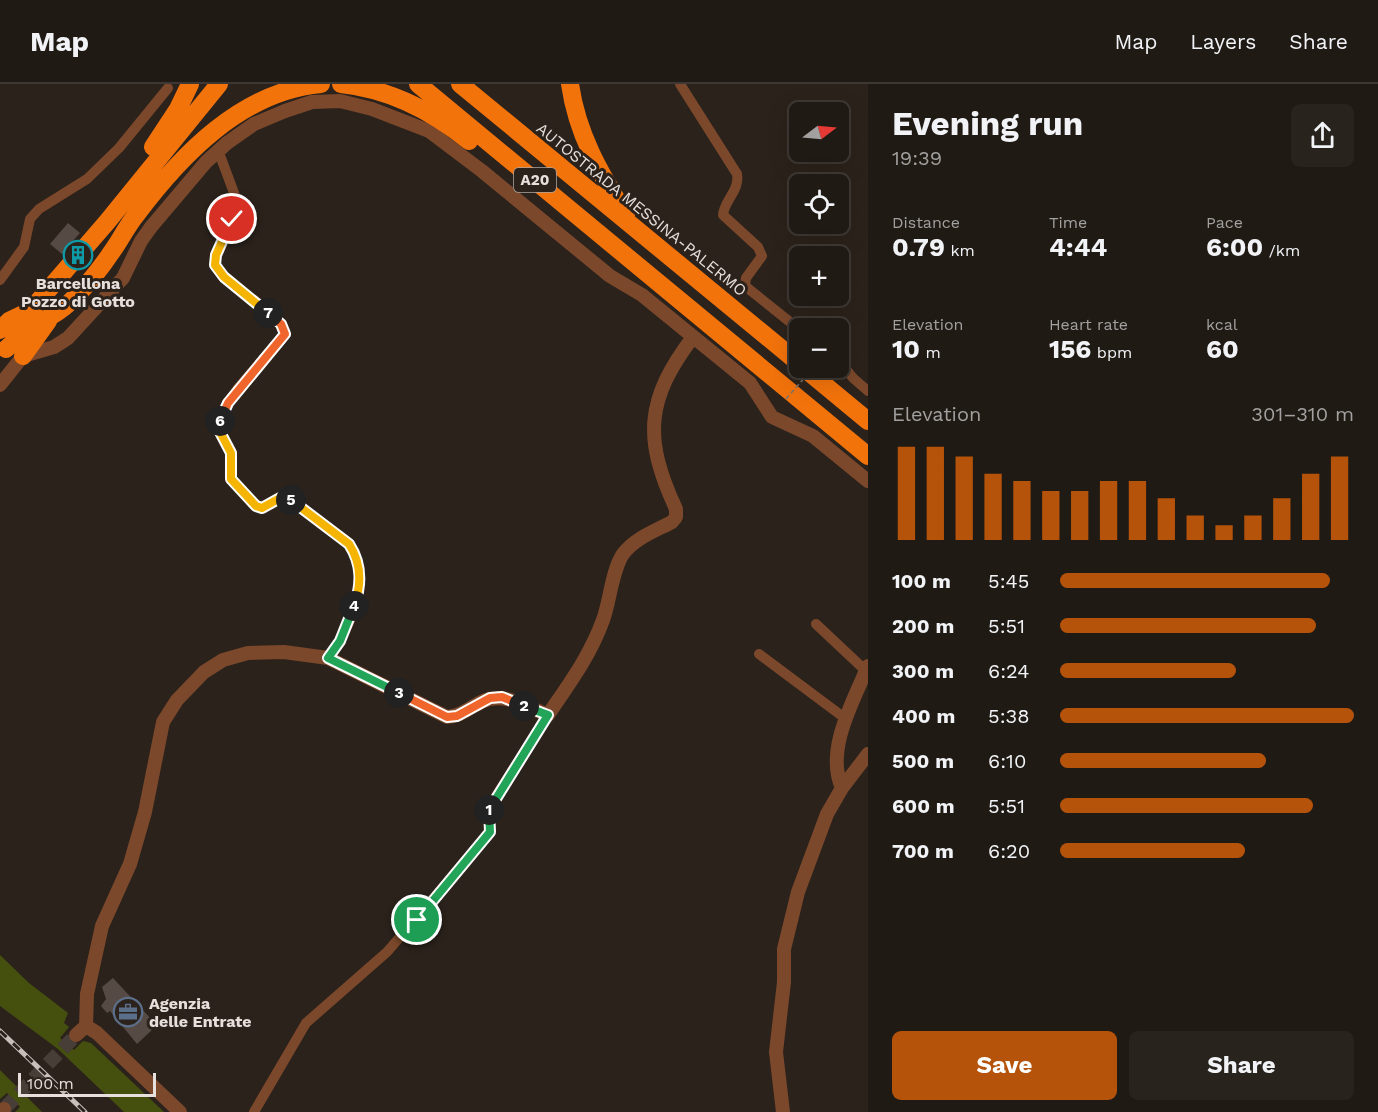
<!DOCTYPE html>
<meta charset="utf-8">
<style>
body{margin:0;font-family:"Work Sans",sans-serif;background:#28231d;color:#f1f3f6;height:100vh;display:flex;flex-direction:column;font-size:22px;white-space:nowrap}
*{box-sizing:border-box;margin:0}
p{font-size:20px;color:#a2a1a0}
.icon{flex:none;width:33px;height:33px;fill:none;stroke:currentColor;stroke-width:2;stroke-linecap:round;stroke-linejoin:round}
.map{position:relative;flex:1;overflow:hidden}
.sheet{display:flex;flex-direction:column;background:#201a14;width:510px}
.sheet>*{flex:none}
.needle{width:39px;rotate:74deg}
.controls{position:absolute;left:789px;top:18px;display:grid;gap:12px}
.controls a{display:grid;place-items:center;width:60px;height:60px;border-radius:9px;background:#201a14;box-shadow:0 6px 24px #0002,0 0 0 2px #3d3834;font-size:30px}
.scale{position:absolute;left:18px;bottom:15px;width:138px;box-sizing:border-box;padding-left:6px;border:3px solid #e6dfdb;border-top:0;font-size:16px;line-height:21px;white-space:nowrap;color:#e6dfdb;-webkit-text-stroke:4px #2b221b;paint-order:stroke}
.pin{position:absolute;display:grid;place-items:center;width:51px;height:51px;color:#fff;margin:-26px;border:3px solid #fff;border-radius:50%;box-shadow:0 2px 6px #0007}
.km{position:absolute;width:30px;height:30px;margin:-15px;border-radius:50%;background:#222;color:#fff;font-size:16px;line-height:30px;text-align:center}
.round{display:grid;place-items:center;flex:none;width:63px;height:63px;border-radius:9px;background:#28231d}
.overview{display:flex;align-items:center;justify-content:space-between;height:102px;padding:0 24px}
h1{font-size:33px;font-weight:700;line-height:45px}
.metrics{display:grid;grid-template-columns:repeat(3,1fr);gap:9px;height:102px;padding:6px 24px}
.metrics div{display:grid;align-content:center}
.metrics b{font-size:26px;font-weight:700}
.metrics small{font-size:16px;font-weight:400}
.metrics p{font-size:16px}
.chart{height:168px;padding:12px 24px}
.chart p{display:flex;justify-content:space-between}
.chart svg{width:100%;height:108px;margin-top:6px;stroke:#b45309;stroke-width:6}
.button{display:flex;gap:12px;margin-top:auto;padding:12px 24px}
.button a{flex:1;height:69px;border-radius:9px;background:#b45309;color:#fff;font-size:24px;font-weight:700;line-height:69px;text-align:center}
.button a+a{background:#28231d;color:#f1f3f6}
ul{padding:0 24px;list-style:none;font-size:20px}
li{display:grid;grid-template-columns:96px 72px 1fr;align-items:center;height:45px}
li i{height:15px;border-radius:8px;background:#b45309}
header{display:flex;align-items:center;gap:36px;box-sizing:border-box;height:84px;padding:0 30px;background:#201a14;border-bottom:2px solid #3d3834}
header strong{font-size:28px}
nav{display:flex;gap:33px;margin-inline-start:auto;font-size:21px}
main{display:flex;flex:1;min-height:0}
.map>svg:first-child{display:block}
.green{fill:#454f0e}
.building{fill:#564b44}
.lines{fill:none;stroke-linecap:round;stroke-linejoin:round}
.tertiary-tunnel{stroke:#473e38;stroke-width:14;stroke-dasharray:14 7;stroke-linecap:butt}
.minor{stroke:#7b482b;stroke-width:10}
.tertiary{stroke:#7b482b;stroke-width:14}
.motorway{stroke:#f3730b;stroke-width:18}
.rail-casing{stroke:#c6bfba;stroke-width:5}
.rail{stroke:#2b221b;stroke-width:3;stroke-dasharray:9;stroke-linecap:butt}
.path-bridge{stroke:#7a726c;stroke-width:1.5;stroke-dasharray:4.5 3;stroke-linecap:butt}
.split-1-casing{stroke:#fff;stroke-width:12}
.split-2-casing{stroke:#fff;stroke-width:12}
.split-3-casing{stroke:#fff;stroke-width:12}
.split-4-casing{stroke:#fff;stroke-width:12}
.split-5-casing{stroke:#fff;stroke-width:12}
.split-6-casing{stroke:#fff;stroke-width:12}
.split-7-casing{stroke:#fff;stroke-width:12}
.split-8-casing{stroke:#fff;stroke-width:12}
.split-1{stroke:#22a559;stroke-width:8}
.split-2{stroke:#22a559;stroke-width:8}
.split-3{stroke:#f0652b;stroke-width:8}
.split-4{stroke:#22a559;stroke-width:8}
.split-5{stroke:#f5b400;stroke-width:8}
.split-6{stroke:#f5b400;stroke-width:8}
.split-7{stroke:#f0652b;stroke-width:8}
.split-8{stroke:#f5b400;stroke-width:8}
.labels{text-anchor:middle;stroke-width:6;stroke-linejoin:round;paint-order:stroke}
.shield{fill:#2b221b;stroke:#aea6a1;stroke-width:1.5}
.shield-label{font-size:15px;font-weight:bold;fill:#e6dfdb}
.street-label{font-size:16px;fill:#e6dfdb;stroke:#2b221b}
.poi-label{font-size:16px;font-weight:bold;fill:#e6dfdb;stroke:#2b221b}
</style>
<header>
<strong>Map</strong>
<nav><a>Map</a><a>Layers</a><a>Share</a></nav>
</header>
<main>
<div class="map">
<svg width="868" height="1028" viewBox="0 0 868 1028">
<rect width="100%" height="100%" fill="#2b221b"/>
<path class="green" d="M 0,871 L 29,899 L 68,929 L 64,939 L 69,943 L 60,954 L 74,966 L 83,957 L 91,959 L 164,1028 L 124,1028 L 58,965 L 0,922 Z
M 0,986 L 42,1028 L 15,1028 L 20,1023 L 7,1009 L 0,1015 Z"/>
<path class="building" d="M 68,139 L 80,149 L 72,158 L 73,160 L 62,170 L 50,160 Z
M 113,894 L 153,937 L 154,944 L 137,960 L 110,927 L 107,929 L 101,922 L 106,915 L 102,903 Z"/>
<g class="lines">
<path class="tertiary-tunnel" d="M 4,1025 L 76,951"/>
<path class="minor" d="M 680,0 L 737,90 C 740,107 724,116 723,131 L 758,163 L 762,172 L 746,194 L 745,202 L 800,246
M 218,66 L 237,117 L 215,175 C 216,201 278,222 285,250 L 238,304 L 224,326 L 220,348 L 231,369 L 231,395 L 257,422 L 262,424 L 280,414 L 289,415 L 349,460 C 373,497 351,542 328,574
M 0,196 L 24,163 L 30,135 L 39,125 L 87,95 L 119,64 L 168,4
M 838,275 L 853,294 L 868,307
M 816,540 L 866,587
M 759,570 L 846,635
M 254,1028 L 306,939 L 387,868 L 490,749 L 491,720 L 548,631"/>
<path class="tertiary" d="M 0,301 L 23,272 L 54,263 L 68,254 L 123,194 L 141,157 L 151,143 L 206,78 L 227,59 L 254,40 L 285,27 L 312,18 L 340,17 L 372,25 L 429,47 L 482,87 L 610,192 L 642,211 L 750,299 L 772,333 L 813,352 L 868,397
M 842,704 C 825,666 853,618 868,582
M 86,942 L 97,949 L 180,1028
M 76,951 L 86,942 L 87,910 L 102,842 L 130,780 L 145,728 L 163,638 L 177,616 L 204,588 L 223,576 L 248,569 L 284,568 L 328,574 L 447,633 C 461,632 469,624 481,618 C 503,607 528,623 548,631 C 569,600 590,572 603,536 C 610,517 612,486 623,470 C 635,454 655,447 672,438 L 676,433 L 676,425 C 643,354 646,315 693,253
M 3,1028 L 4,1025
M 783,1028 L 776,968 L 784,898 L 784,865 L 798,808 L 827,730 L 842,704 L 868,670"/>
<path class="motorway" d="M 341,0 C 389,5 432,27 469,57
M 418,0 L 868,372
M 460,0 L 800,280
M 570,0 C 577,50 600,89 626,131
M 153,63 L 178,25 L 190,0
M 0,246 L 9,237 L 30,227
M 14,252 L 30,227 L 107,138 L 219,0
M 6,265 C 13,259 20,252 27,246 C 41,237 57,231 69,219 C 85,204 101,184 113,166 C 121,155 127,142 136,131 C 181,71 242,7 321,0
M 23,272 L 48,237
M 804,284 L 868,337"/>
<g class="rail-casing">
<path id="rail" d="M 0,947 L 85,1028"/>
</g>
<use href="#rail" class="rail"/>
<path class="path-bridge" d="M 786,315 L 813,284"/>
</g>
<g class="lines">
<g class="split-1-casing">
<path id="split-1" d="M 417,836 L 490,748 L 489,726"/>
</g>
<g class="split-2-casing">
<path id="split-2" d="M 489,726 L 548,631 L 524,622"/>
</g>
<g class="split-3-casing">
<path id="split-3" d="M 399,609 L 447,633 L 457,632 L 490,614 L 502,613 L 524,622"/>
</g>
<g class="split-4-casing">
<path id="split-4" d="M 354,522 L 340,557 L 328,574 L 399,609"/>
</g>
<g class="split-5-casing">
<path id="split-5" d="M 291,416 L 349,460 C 362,480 362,500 354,522"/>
</g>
<g class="split-6-casing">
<path id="split-6" d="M 220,337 L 220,348 L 231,369 L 231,395 L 256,422 L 262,424 L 280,414 L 291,416"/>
</g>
<g class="split-7-casing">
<path id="split-7" d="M 220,337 L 228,319 L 285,250 L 281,240 L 268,229"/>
</g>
<g class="split-8-casing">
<path id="split-8" d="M 232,135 L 216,171 L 215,181 L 224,193 L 268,229"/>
</g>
<use href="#split-1" class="split-1"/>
<use href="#split-2" class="split-2"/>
<use href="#split-3" class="split-3"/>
<use href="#split-4" class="split-4"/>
<use href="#split-5" class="split-5"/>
<use href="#split-6" class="split-6"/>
<use href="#split-7" class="split-7"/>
<use href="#split-8" class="split-8"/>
</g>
<defs>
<g id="building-ring" transform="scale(1.5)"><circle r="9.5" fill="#2b221b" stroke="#0f9aa8" stroke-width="1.5"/><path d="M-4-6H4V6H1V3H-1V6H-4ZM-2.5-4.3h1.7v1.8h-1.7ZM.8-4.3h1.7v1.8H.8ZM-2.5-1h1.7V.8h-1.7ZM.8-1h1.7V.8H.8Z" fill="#0f9aa8"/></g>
<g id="office-ring" transform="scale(1.5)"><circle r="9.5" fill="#2b221b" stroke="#5c6f8a" stroke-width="1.5"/><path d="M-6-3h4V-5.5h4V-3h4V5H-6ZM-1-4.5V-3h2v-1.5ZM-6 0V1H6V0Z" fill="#5c6f8a"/></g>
</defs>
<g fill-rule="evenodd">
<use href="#building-ring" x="78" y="171"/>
<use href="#office-ring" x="128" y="928"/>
</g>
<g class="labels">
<rect class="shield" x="514" y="84" width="42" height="24" rx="4.5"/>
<g class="shield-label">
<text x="535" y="101">A20</text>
</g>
<g class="street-label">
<text transform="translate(642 125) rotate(39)" y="6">AUTOSTRADA MESSINA-PALERMO</text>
</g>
<g class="poi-label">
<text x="78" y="205">Barcellona<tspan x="78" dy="18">Pozzo di Gotto</tspan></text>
<text x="149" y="925" text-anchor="start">Agenzia<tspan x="149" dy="18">delle Entrate</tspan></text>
</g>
</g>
</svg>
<div class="controls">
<a><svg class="needle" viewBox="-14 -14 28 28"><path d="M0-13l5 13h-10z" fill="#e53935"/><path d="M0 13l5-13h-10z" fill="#a2a1a0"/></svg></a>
<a><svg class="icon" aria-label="locate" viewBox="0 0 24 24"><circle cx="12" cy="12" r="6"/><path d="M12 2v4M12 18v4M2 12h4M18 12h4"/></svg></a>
<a>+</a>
<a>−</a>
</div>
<div class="scale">100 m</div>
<div class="pin" style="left:417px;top:836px;background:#1e9e55"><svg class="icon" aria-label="arrive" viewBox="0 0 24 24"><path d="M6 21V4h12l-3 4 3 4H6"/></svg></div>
<div class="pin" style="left:232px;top:135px;background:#d93025"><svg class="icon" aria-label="check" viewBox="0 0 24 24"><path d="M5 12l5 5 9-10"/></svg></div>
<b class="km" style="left:489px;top:726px">1</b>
<b class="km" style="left:524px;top:622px">2</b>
<b class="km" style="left:399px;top:609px">3</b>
<b class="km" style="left:354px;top:522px">4</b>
<b class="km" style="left:291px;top:416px">5</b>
<b class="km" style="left:220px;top:337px">6</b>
<b class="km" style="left:268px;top:229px">7</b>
</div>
<section class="sheet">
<div class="overview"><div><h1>Evening run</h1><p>19:39</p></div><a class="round"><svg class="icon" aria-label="share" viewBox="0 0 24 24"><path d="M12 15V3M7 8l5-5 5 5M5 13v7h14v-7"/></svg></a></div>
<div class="metrics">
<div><p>Distance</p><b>0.79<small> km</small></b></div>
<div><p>Time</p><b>4:44</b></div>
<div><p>Pace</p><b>6:00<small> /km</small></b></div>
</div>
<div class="metrics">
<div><p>Elevation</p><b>10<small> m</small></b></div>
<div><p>Heart rate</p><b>156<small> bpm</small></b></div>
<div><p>kcal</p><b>60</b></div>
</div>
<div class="chart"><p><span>Elevation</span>301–310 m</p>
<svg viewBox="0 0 160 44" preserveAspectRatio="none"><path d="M5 44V6M15 44V6M25 44V10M35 44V17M45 44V20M55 44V24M65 44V24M75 44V20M85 44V20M95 44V27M105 44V34M115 44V38M125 44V34M135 44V27M145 44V17M155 44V10"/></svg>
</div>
<ul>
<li><b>100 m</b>5:45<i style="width:92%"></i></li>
<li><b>200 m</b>5:51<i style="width:87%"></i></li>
<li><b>300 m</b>6:24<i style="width:60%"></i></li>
<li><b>400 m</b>5:38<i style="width:100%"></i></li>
<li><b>500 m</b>6:10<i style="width:70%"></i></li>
<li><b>600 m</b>5:51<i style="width:86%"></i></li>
<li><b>700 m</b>6:20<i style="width:63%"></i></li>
</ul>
<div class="button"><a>Save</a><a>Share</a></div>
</section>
</main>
